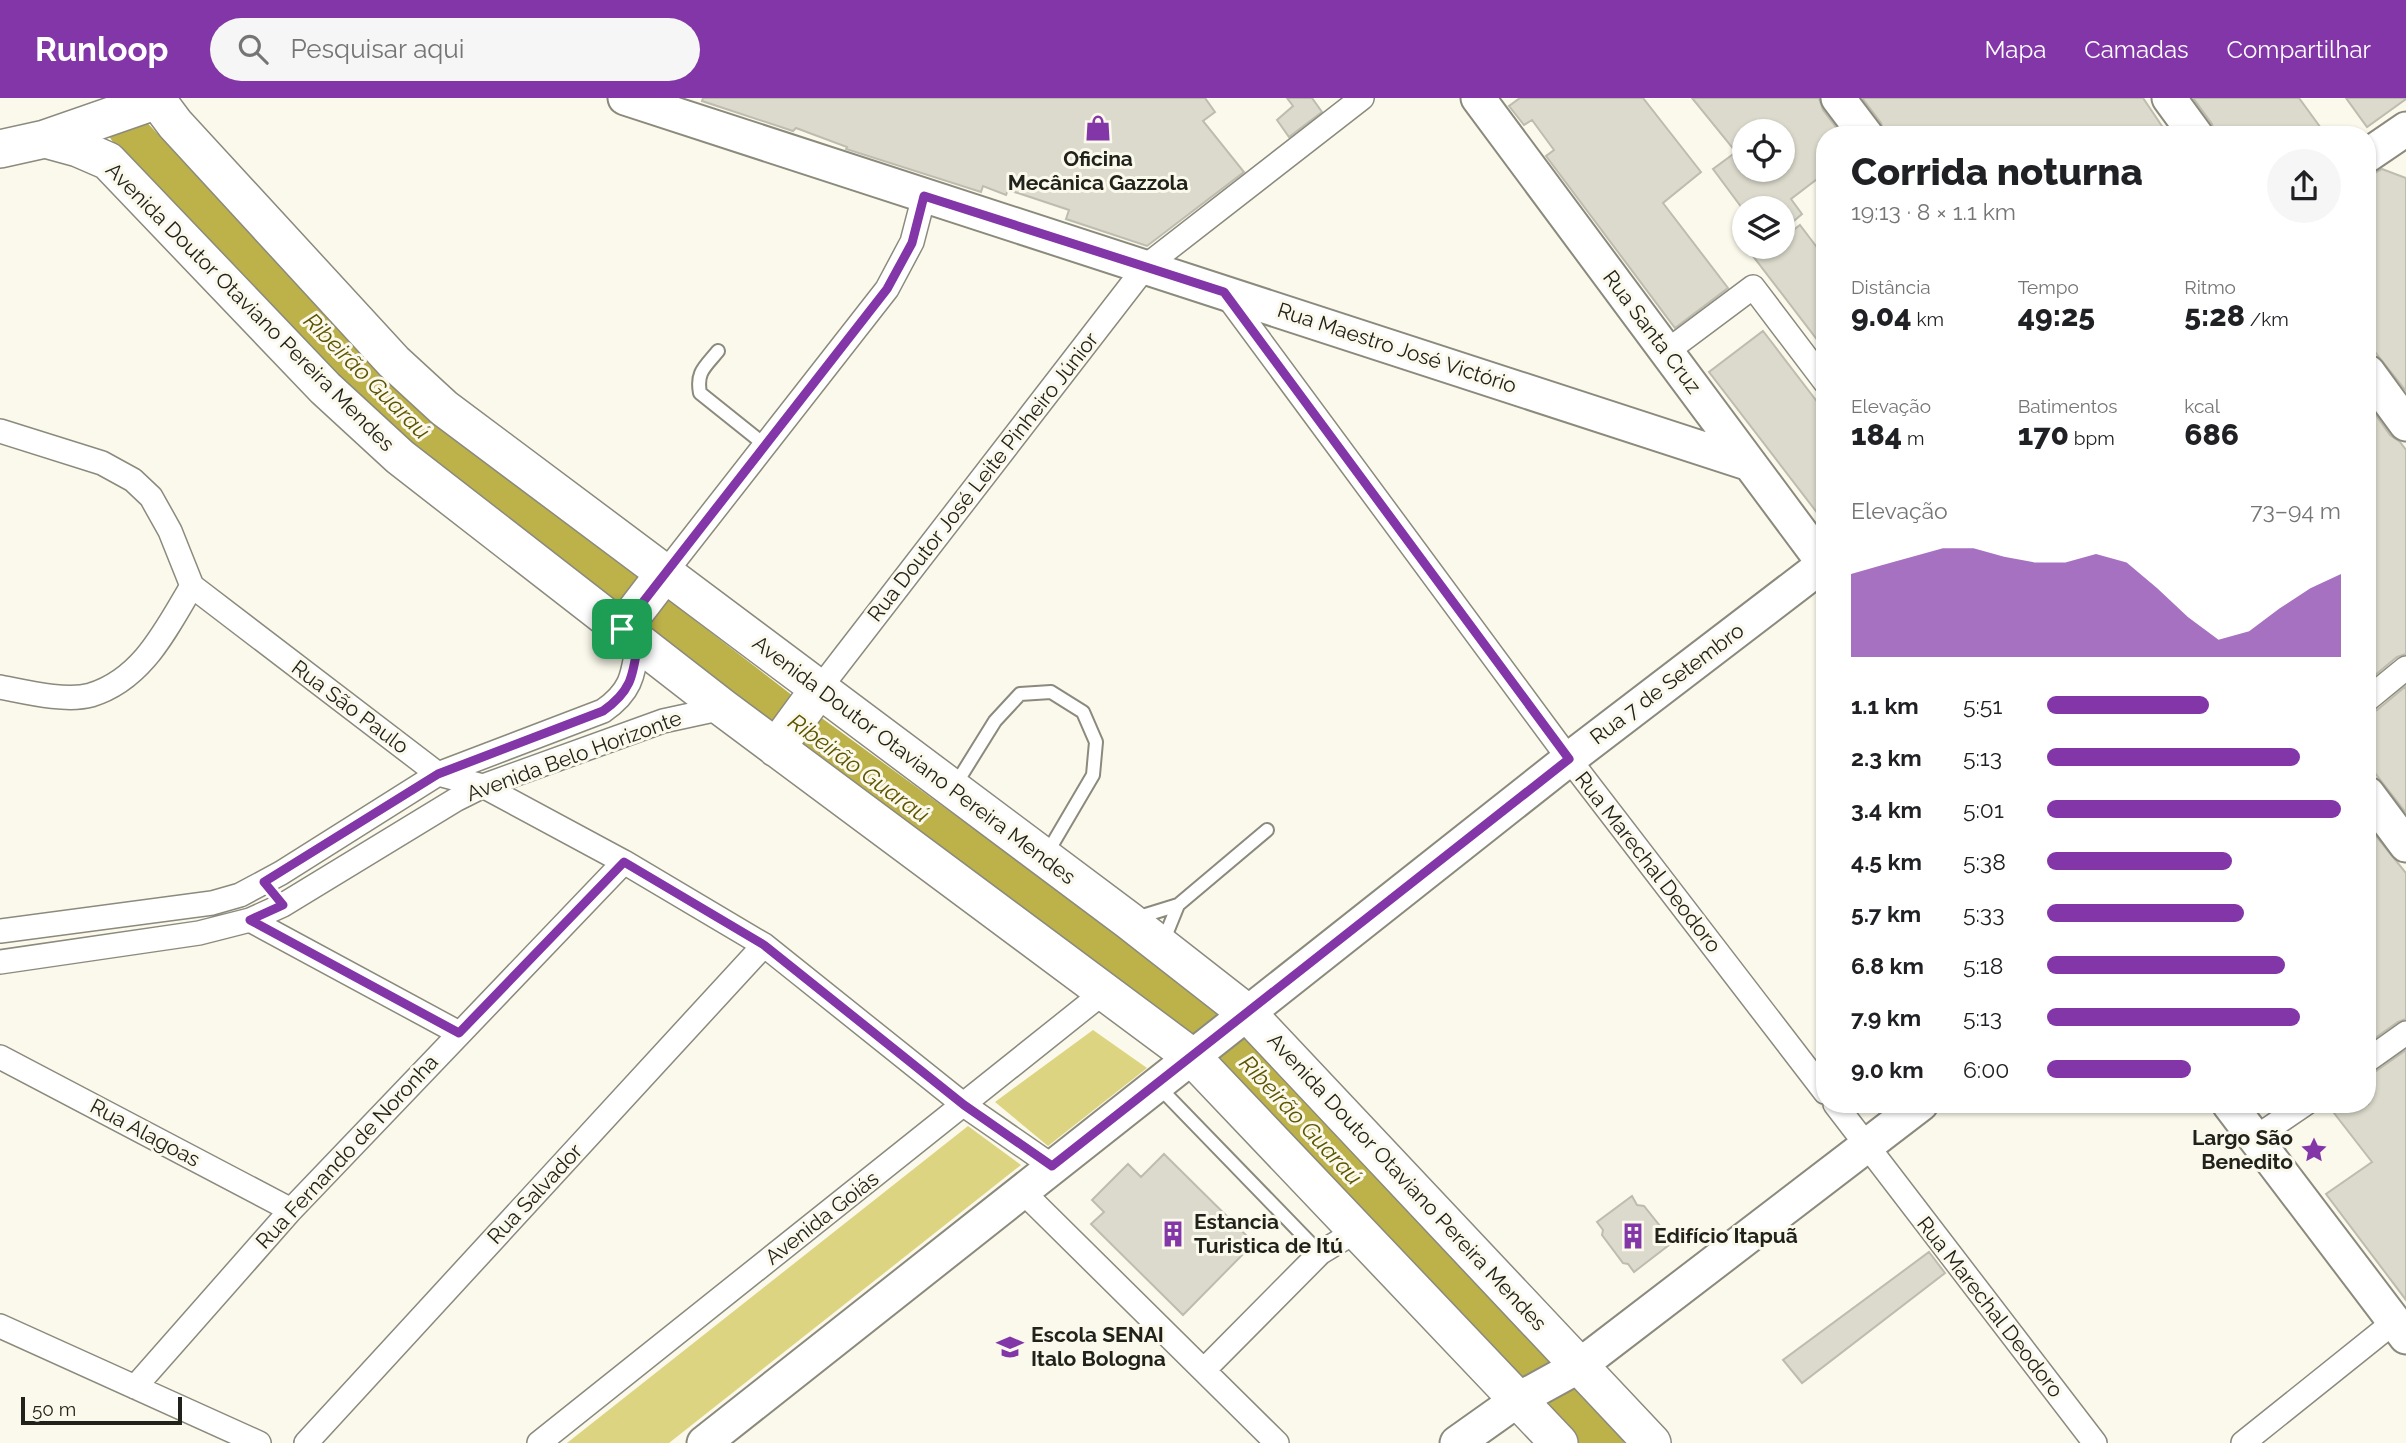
<!DOCTYPE html>
<html lang="pt">
<meta charset="utf-8">
<style>
body{margin:0;font-family:Raleway,sans-serif;background:#f6f6f6;color:#202124;height:100vh;display:flex;flex-direction:column;font-size:26px;white-space:nowrap}
*{box-sizing:border-box;margin:0}
p{font-size:23px;color:#757577}
.icon{flex:none;width:38px;height:38px;fill:none;stroke:currentColor;stroke-width:2;stroke-linecap:round;stroke-linejoin:round}
.map{position:relative;flex:1;overflow:hidden}
.drawer{position:absolute;left:1816px;top:28px;width:560px;height:987px;display:flex;flex-direction:column;background:#fff;border-radius:28px;box-shadow:0 2px 5px #0004}
.drawer>*{flex:none}
.fabs{position:absolute;left:1732px;top:21px;display:grid;gap:14px}
.fabs a{display:grid;place-items:center;width:63px;height:63px;border-radius:50%;background:#fff;box-shadow:0 2px 5px #0004;font-size:35px}
.scale{position:absolute;left:21px;bottom:18px;width:161px;box-sizing:border-box;padding-left:7px;border:4px solid #22221d;border-top:0;font-size:19px;line-height:24px;white-space:nowrap;color:#22221d;-webkit-text-stroke:5px #fbf9eb;paint-order:stroke}
.pin{position:absolute;display:grid;place-items:center;width:60px;height:60px;color:#fff;margin:-30px;border-radius:14px;box-shadow:0 4px 10px #0006}
.round{display:grid;place-items:center;flex:none;width:74px;height:74px;border-radius:37px;background:#f6f6f6}
.overview{display:flex;align-items:center;justify-content:space-between;height:119px;padding:0 35px}
h1{font-size:38px;font-weight:800;line-height:52px}
.metrics{display:grid;grid-template-columns:repeat(3,1fr);gap:10px;height:119px;padding:7px 35px}
.metrics div{display:grid;align-content:center}
.metrics b{font-size:30px;font-weight:800}
.metrics small{font-size:19px;font-weight:400}
.metrics p{font-size:19px}
.chart{height:196px;padding:14px 35px}
.chart p{display:flex;justify-content:space-between}
.chart svg{width:100%;height:126px;margin-top:7px;fill:#8336a7;opacity:.7}
ul{padding:0 35px;list-style:none;font-size:23px}
li{display:grid;grid-template-columns:112px 84px 1fr;align-items:center;height:52px}
li i{height:18px;border-radius:9px;background:#8336a7}
header{display:flex;align-items:center;gap:42px;box-sizing:border-box;height:98px;padding:0 35px;background:#8336a7;color:#fff}
header strong{font-size:33px}
nav{display:flex;gap:38px;margin-inline-start:auto;font-size:24px}
.search{width:490px;height:63px;background:#f6f6f6;display:flex;align-items:center;gap:18px;box-sizing:border-box;padding:0 24px;border-radius:38px;color:#757577;font-size:26px}
.map>svg:first-child{display:block}
.green{fill:#ddd481}
.lines{fill:none;stroke-linecap:round;stroke-linejoin:round}
.river{stroke:#bdb14a;stroke-width:38}
.building{fill:#dbdacc;stroke:#bdbcae;stroke-width:2;fill-rule:evenodd}
.lane-casing{stroke:#8b8a7d;stroke-width:16}
.street-casing{stroke:#8b8a7d;stroke-width:26}
.secondary-casing{stroke:#8b8a7d;stroke-width:37}
.primary-casing{stroke:#8b8a7d;stroke-width:40}
.lane{stroke:#fff;stroke-width:12}
.street{stroke:#fff;stroke-width:23}
.secondary{stroke:#fff;stroke-width:33}
.primary{stroke:#fff;stroke-width:37}
.route-casing{stroke:#fff;stroke-width:14}
.route{stroke:#8336a7;stroke-width:9}
.labels{text-anchor:middle;stroke-width:6;stroke-linejoin:round;paint-order:stroke}
.poi-label{font-size:21px;font-weight:bold;fill:#22221d;stroke:#fbf9eb;text-anchor:start}
.street-label{font-size:21px;fill:#22221d;stroke:#fbf9eb}
.water-label{font-size:23px;font-style:italic;fill:#5d5400;stroke:#fbf9eb}
</style>
<header>
<strong>Runloop</strong>
<div class="search"><svg class="icon" aria-label="search" viewBox="0 0 24 24"><circle cx="10" cy="10" r="6"/><path d="M15 15l6 6"/></svg>Pesquisar aqui</div>
<nav><a>Mapa</a><a>Camadas</a><a>Compartilhar</a></nav>
</header>
<div class="map">
<svg width="2406" height="1345" viewBox="0 0 2406 1345">
<rect width="100%" height="100%" fill="#fbf9eb"/>
<path class="green" d="M 1093,932 L 1147,970 L 1048,1048 L 995,1004 Z
M 968,1028 L 1021,1067 L 669,1345 L 567,1345 Z"/>
<g class="lines">
<path class="river" d="M 127,31 L 366,285 L 406,323 L 806,632 L 1190,912 L 1275,991 L 1605,1345"/>
</g>
<path class="building" d="M 703,0 L 1205,0 L 1215,14 L 1203,23 L 1244,74 L 1147,148 L 1066,121 L 1069,112 L 1027,98 L 1008,92 L 1006,97 L 983,88 L 981,94 L 846,51 L 847,49 L 796,30 L 793,33 L 702,3 Z
M 1287,0 L 1312,0 L 1322,14 L 1289,39 L 1277,22 L 1293,8 Z
M 1520,0 L 1643,0 L 1701,74 L 1663,105 L 1728,190 L 1675,230 L 1546,58 L 1554,52 L 1532,22 L 1524,27 L 1509,8 Z
M 1692,0 L 1819,0 L 1823,12 L 1842,37 L 1825,37 L 1825,75 L 1791,101 L 1802,116 L 1789,127 L 1783,120 L 1783,110 L 1742,110 L 1713,71 L 1736,54 ZM 1745,33 L 1783,33 L 1783,72 L 1745,72 Z
M 1862,0 L 2143,0 L 2168,37 L 1885,37 L 1881,25 Z
M 2193,0 L 2299,0 L 2326,37 L 2215,37 L 2212,26 Z
M 2346,0 L 2406,0 L 2406,1 L 2367,29 Z
M 2382,71 L 2406,80 L 2406,293 L 2368,245 L 2368,79 Z
M 1800,127 L 1825,160 L 1825,252 L 1746,149 L 1783,149 L 1783,140 Z
M 1763,233 L 1825,314 L 1825,425 L 1709,274 Z
M 2368,306 L 2390,337 L 2400,344 L 2406,352 L 2406,556 L 2397,559 L 2368,583 Z
M 2406,588 L 2406,715 L 2368,666 L 2368,615 L 2377,612 Z
M 2368,728 L 2406,775 L 2406,921 L 2398,924 L 2368,945 L 2368,898 L 2373,894 L 2368,888 Z
M 2406,952 L 2406,1202 L 2326,1096 L 2372,1064 L 2327,1006 L 2368,1006 L 2368,976 L 2376,973 Z
M 1164,1056 L 1254,1145 L 1183,1217 L 1091,1126 L 1104,1114 L 1092,1102 L 1128,1066 L 1141,1079 Z
M 1632,1098 L 1637,1107 L 1644,1108 L 1664,1133 L 1663,1139 L 1669,1147 L 1634,1174 L 1628,1166 L 1623,1165 L 1602,1137 L 1603,1132 L 1597,1124 Z
M 1929,1154 L 1945,1175 L 1802,1285 L 1783,1262 Z"/>
<g class="lines">
<g class="lane-casing">
<path id="lane" d="M 718,253 C 705,269 696,274 700,295 L 765,347
M 954,689 L 995,623 L 1020,596 L 1051,594 L 1083,614 L 1096,644 L 1093,677 L 1046,757
M 1136,820 L 1178,807 L 1267,732
M 1163,844 L 1178,807
M 1157,987 L 1320,1155"/>
</g>
<g class="street-casing">
<path id="street" d="M 1224,194 L 1569,661 L 1825,994
M 1666,254 L 1753,189 L 1825,284
M 0,333 L 102,365 L 133,382 L 151,399 L 170,433 L 192,488 L 438,676 L 483,688 L 624,764 L 764,847 L 964,1007 L 1052,1068
M 665,475 L 887,191 L 912,144 L 924,98
M 0,589 C 26,594 66,604 91,597 C 143,581 166,531 192,488
M 820,590 L 1146,168 L 1362,0
M 2368,601 L 2406,570
M 250,822 L 459,935
M 0,833 L 212,805 L 240,797 L 281,775 L 438,676 L 603,613 C 632,593 633,577 638,544
M 0,864 L 199,835 L 250,822 L 283,807 L 457,701 L 483,688 L 663,623 L 723,610
M 0,959 L 291,1112
M 2368,962 L 2406,935
M 1835,1006 L 2095,1345
M 2255,1040 L 2305,1006
M 1021,1092 L 1277,1345
M 0,1228 L 259,1345
M 1204,1272 L 1320,1155 L 1358,1132
M 135,1289 L 291,1112 L 624,764
M 306,1345 L 764,847
M 539,1345 L 1104,894
M 2243,1345 L 2394,1224"/>
</g>
<g class="secondary-casing">
<path id="secondary" d="M 625,0 L 1750,366
M 1478,0 L 1825,467
M 1838,0 L 1866,37
M 2169,0 L 2196,37
M 2368,57 L 2406,31
M 2368,274 L 2406,326
M 2368,696 L 2406,747
M 2229,1006 L 2406,1239
M 704,1345 L 1569,661 L 1824,466
M 1457,1345 L 1519,1301 L 1579,1268 L 1921,1006"/>
</g>
<g class="primary-casing">
<path id="primary" d="M 45,41 L 78,50 L 108,63 L 325,290 L 400,359 L 723,610 L 1192,959 L 1559,1345
M 0,51 L 45,41 L 157,2 L 175,26 L 394,264 L 444,310 L 1128,822 L 1247,915 L 1652,1345
M 622,531 L 665,475
M 776,650 L 820,590"/>
</g>
<use href="#lane" class="lane"/>
<use href="#street" class="street"/>
<use href="#secondary" class="secondary"/>
<use href="#primary" class="primary"/>
</g>
<g class="lines">
<g class="route-casing">
<path id="route" d="M 924,98 L 1224,194 L 1569,661 L 1052,1068 L 964,1007 L 764,847 L 624,764 L 459,935 L 250,822 L 283,807 L 264,784 L 438,676 L 603,613 C 632,593 633,577 638,544 L 622,531 L 887,191 L 912,145 Z"/>
</g>
<use href="#route" class="route"/>
</g>
<defs>
<g id="shop-bare" transform="scale(2.1)"><path d="M-5-2.5h2.3a2.7 3.5 0 0 1 5.4 0H5L5.5 6h-11ZM-1.5-2.5h3a1.5 2.3 0 0 0-3 0Z" fill="#8336a7" stroke="#fbf9eb" stroke-width="2.5" paint-order="stroke"/></g>
<g id="sight-bare" transform="scale(2.1)"><path d="M0-6L1.8-2.2L6-1.7L2.9 1.2L3.7 5.4L0 3.3L-3.7 5.4L-2.9 1.2L-6-1.7L-1.8-2.2Z" fill="#8336a7" stroke="#fbf9eb" stroke-width="2.5" paint-order="stroke"/></g>
<g id="building-bare" transform="scale(2.1)"><path d="M-4-6H4V6H1V3H-1V6H-4ZM-2.5-4.3h1.7v1.8h-1.7ZM.8-4.3h1.7v1.8H.8ZM-2.5-1h1.7V.8h-1.7ZM.8-1h1.7V.8H.8Z" fill="#8336a7" stroke="#fbf9eb" stroke-width="2.5" paint-order="stroke"/></g>
<g id="university-bare" transform="scale(2.1)"><path d="M0-5L7-2L0 1L-7-2ZM-4 1L0 2.5L4 1V4Q0 6-4 4Z" fill="#8336a7" stroke="#fbf9eb" stroke-width="2.5" paint-order="stroke"/></g>
</defs>
<g fill-rule="evenodd">
<use href="#shop-bare" x="1098" y="30"/>
<use href="#sight-bare" x="2314" y="1052"/>
<use href="#building-bare" x="1173" y="1136"/>
<use href="#building-bare" x="1633" y="1138"/>
<use href="#university-bare" x="1010" y="1249"/>
</g>
<g class="labels">
<g class="poi-label">
<text x="1098" y="68" text-anchor="middle">Oficina<tspan x="1098" dy="24">Mecânica Gazzola</tspan></text>
<text x="2293" y="1047" text-anchor="end">Largo São<tspan x="2293" dy="24">Benedito</tspan></text>
<text x="1194" y="1131">Estancia<tspan x="1194" dy="24">Turistica de Itú</tspan></text>
<text x="1654" y="1145">Edifício Itapuã</text>
<text x="1031" y="1244">Escola SENAI<tspan x="1031" dy="24">Italo Bologna</tspan></text>
</g>
<g class="street-label">
<text transform="translate(250 209) rotate(45)" y="7">Avenida Doutor Otaviano Pereira Mendes</text>
<text transform="translate(1652 234) rotate(53)" y="7">Rua Santa Cruz</text>
<text transform="translate(1397 250) rotate(18)" y="7">Rua Maestro José Victório</text>
<text transform="translate(983 379) rotate(-52)" y="7">Rua Doutor José Leite Pinheiro Júnior</text>
<text transform="translate(1667 586) rotate(-37)" y="7">Rua 7 de Setembro</text>
<text transform="translate(350 609) rotate(37)" y="7">Rua São Paulo</text>
<text transform="translate(574 658) rotate(-20)" y="7">Avenida Belo Horizonte</text>
<text transform="translate(914 662) rotate(37)" y="7">Avenida Doutor Otaviano Pereira Mendes</text>
<text transform="translate(1648 764) rotate(52)" y="7">Rua Marechal Deodoro</text>
<text transform="translate(145 1035) rotate(28)" y="7">Rua Alagoas</text>
<text transform="translate(347 1054) rotate(-47)" y="7">Rua Fernando de Noronha</text>
<text transform="translate(1407 1084) rotate(47)" y="7">Avenida Doutor Otaviano Pereira Mendes</text>
<text transform="translate(535 1096) rotate(-47)" y="7">Rua Salvador</text>
<text transform="translate(822 1120) rotate(-38)" y="7">Avenida Goiás</text>
<text transform="translate(1990 1209) rotate(52)" y="7">Rua Marechal Deodoro</text>
</g>
<g class="water-label">
<text transform="translate(367 278) rotate(45)" y="8">Ribeirão Guaraú</text>
<text transform="translate(859 670) rotate(36)" y="8">Ribeirão Guaraú</text>
<text transform="translate(1301 1022) rotate(47)" y="8">Ribeirão Guaraú</text>
</g>
</g>
</svg>
<div class="fabs">
<a><svg class="icon" aria-label="locate" viewBox="0 0 24 24"><circle cx="12" cy="12" r="6"/><path d="M12 2v4M12 18v4M2 12h4M18 12h4"/></svg></a>
<a><svg class="icon" aria-label="layers" viewBox="0 0 24 24"><path d="M12 4l9 5-9 5-9-5zM3 14l9 5 9-5"/></svg></a>
</div>
<div class="scale">50 m</div>
<div class="pin" style="left:622px;top:531px;background:#1e9e55"><svg class="icon" aria-label="arrive" viewBox="0 0 24 24"><path d="M6 21V4h12l-3 4 3 4H6"/></svg></div>
<section class="drawer">
<div class="overview"><div><h1>Corrida noturna</h1><p>19:13 · 8 × 1.1 km</p></div><a class="round"><svg class="icon" aria-label="share" viewBox="0 0 24 24"><path d="M12 15V3M7 8l5-5 5 5M5 13v7h14v-7"/></svg></a></div>
<div class="metrics">
<div><p>Distância</p><b>9.04<small> km</small></b></div>
<div><p>Tempo</p><b>49:25</b></div>
<div><p>Ritmo</p><b>5:28<small> /km</small></b></div>
</div>
<div class="metrics">
<div><p>Elevação</p><b>184<small> m</small></b></div>
<div><p>Batimentos</p><b>170<small> bpm</small></b></div>
<div><p>kcal</p><b>686</b></div>
</div>
<div class="chart"><p><span>Elevação</span>73–94 m</p>
<svg viewBox="0 0 160 44" preserveAspectRatio="none"><path d="M0 44V15L10 12L20 9L30 6L40 6L50 9L60 11L70 11L80 8L90 11L100 20L110 30L120 38L130 35L140 27L150 20L160 15V44z"/></svg>
</div>
<ul>
<li><b>1.1 km</b>5:51<i style="width:55%"></i></li>
<li><b>2.3 km</b>5:13<i style="width:86%"></i></li>
<li><b>3.4 km</b>5:01<i style="width:100%"></i></li>
<li><b>4.5 km</b>5:38<i style="width:63%"></i></li>
<li><b>5.7 km</b>5:33<i style="width:67%"></i></li>
<li><b>6.8 km</b>5:18<i style="width:81%"></i></li>
<li><b>7.9 km</b>5:13<i style="width:86%"></i></li>
<li><b>9.0 km</b>6:00<i style="width:49%"></i></li>
</ul>
</section>
</div>
